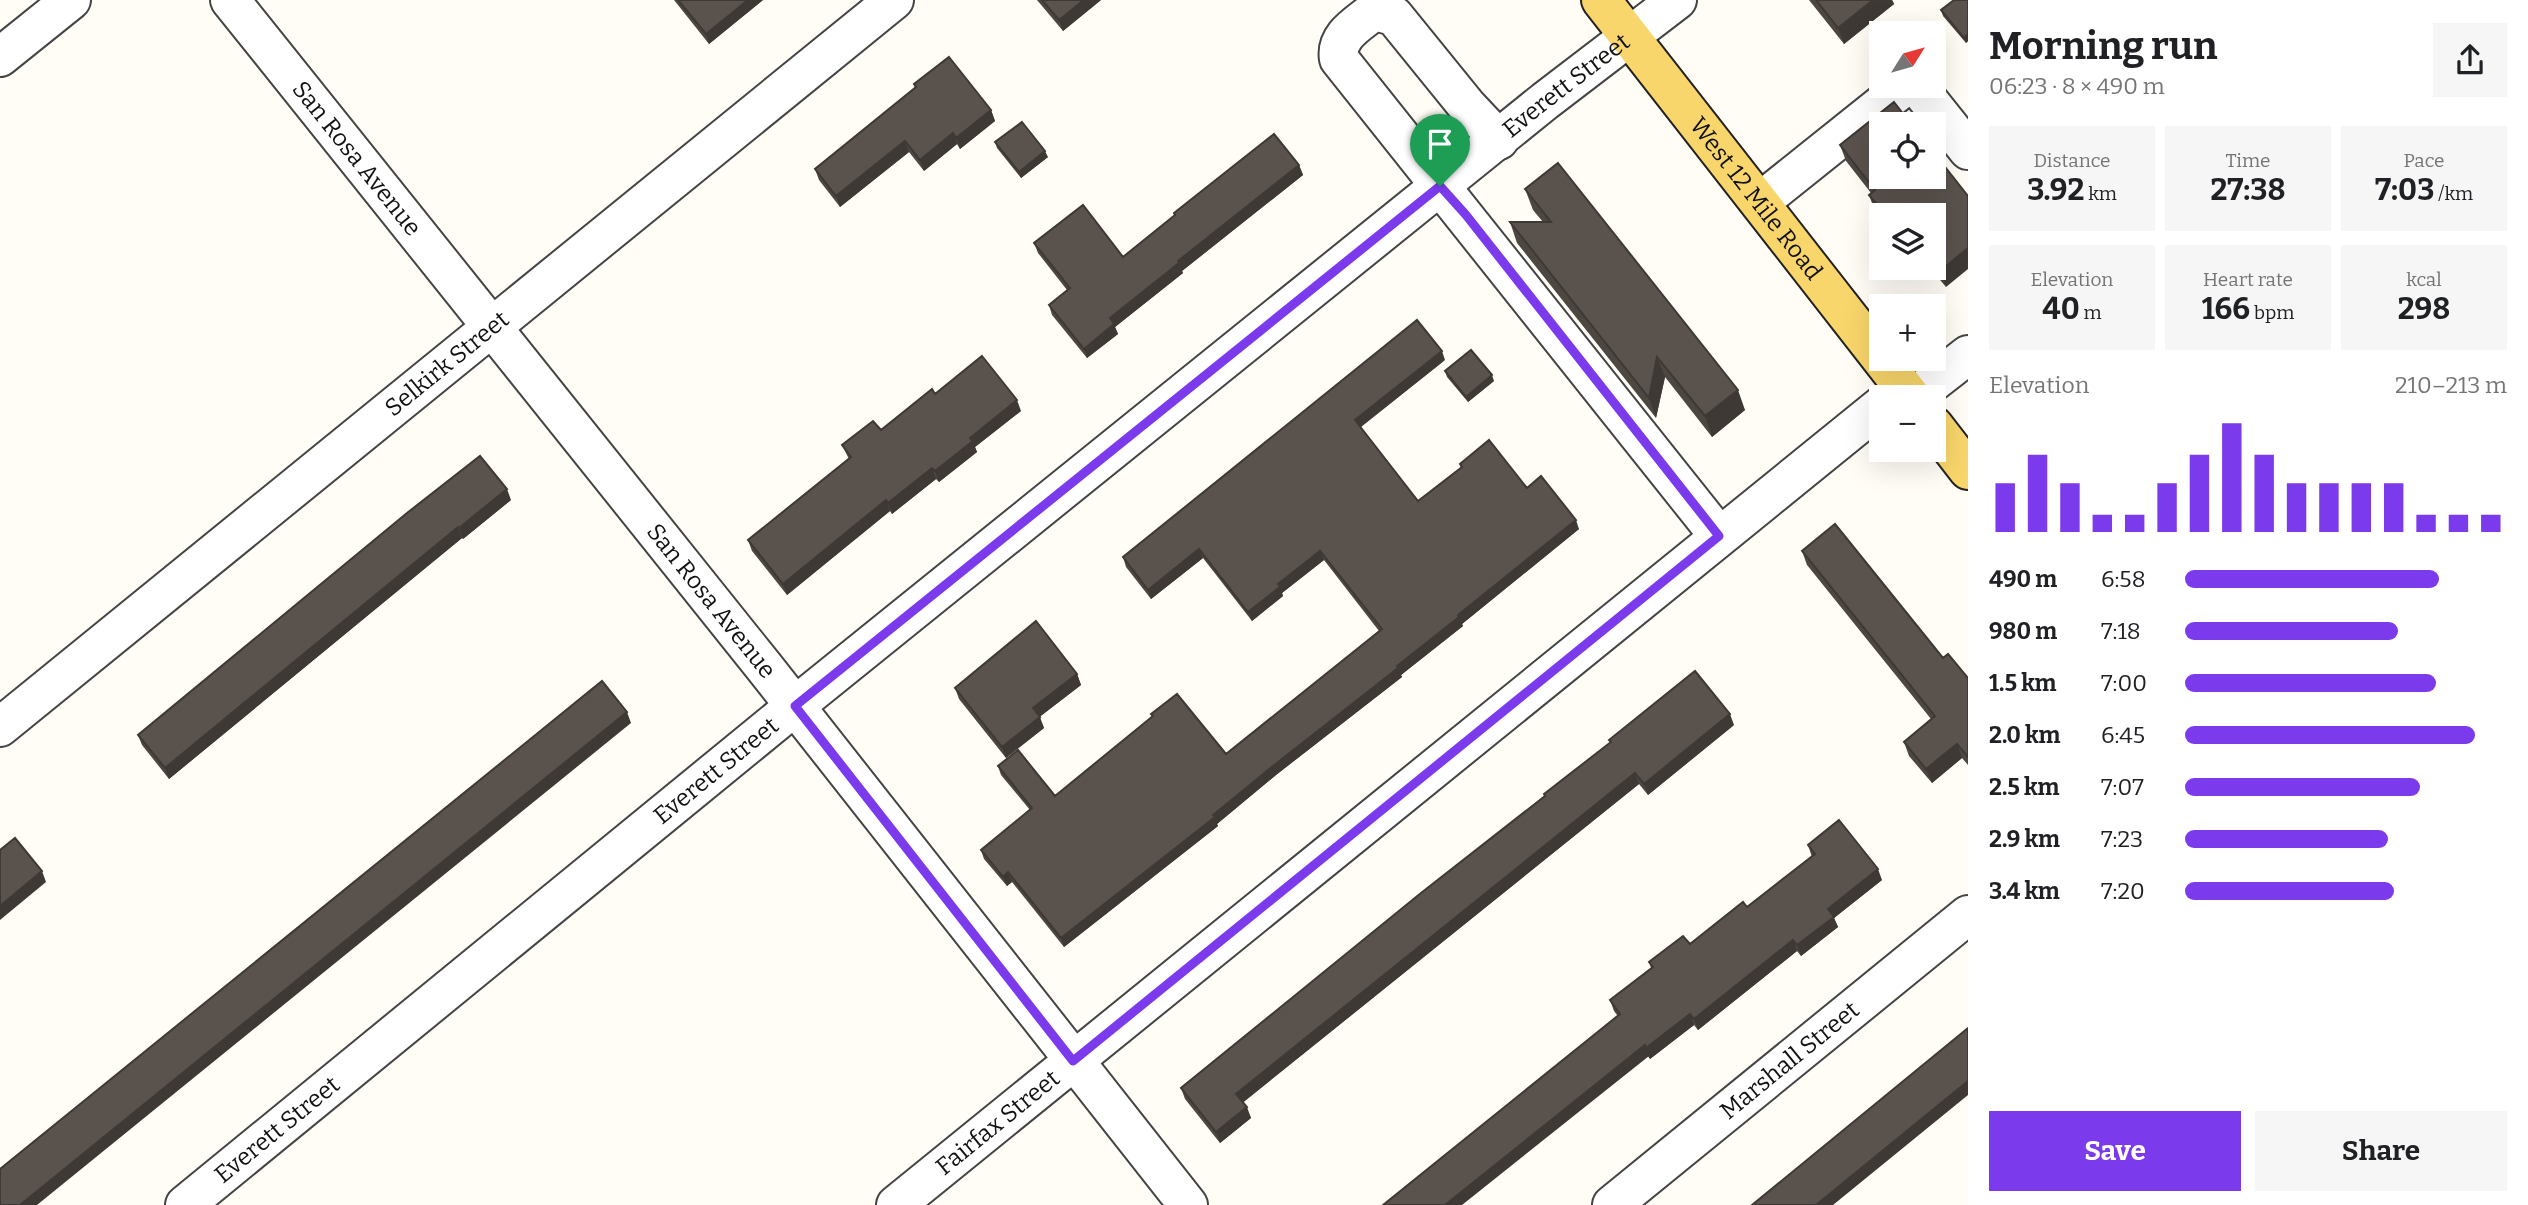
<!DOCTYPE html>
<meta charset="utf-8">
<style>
body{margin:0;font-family:Bitter,serif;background:#f6f6f6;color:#202124;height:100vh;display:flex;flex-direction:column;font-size:26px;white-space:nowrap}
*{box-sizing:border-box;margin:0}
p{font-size:23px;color:#757577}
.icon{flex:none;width:38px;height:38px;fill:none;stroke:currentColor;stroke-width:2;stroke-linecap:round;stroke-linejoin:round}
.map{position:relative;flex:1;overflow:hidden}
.sheet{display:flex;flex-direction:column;background:#fff;width:560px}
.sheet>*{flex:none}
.needle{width:46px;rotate:53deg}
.fabs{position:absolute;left:1869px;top:21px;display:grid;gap:14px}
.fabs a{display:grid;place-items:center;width:77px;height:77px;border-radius:0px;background:#fff;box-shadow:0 7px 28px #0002;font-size:35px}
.pin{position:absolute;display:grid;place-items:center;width:60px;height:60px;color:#fff;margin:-72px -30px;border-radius:50% 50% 50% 0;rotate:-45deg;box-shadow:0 0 7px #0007}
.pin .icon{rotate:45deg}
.round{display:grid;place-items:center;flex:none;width:74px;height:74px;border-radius:0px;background:#f6f6f6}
.overview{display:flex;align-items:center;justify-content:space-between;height:119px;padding:0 21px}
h1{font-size:38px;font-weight:700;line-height:52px}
.metrics{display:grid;grid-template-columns:repeat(3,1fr);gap:10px;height:119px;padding:7px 21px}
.metrics div{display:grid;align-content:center;border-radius:0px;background:#f6f6f6;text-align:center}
.metrics b{font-size:30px;font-weight:700}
.metrics small{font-size:19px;font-weight:400}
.metrics p{font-size:19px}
.chart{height:196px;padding:14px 21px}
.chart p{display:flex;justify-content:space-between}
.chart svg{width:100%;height:126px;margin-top:7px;stroke:#7c3aed;stroke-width:6}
.action{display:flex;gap:14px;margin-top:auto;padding:14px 21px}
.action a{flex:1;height:80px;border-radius:0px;background:#7c3aed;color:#fff;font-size:28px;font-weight:700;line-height:80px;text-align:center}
.action a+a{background:#f6f6f6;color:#202124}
ul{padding:0 21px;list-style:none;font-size:23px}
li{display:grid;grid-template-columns:112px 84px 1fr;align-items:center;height:52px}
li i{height:18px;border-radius:9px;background:#7c3aed}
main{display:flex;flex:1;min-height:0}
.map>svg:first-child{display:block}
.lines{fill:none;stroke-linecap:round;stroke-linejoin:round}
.minor-casing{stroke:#444;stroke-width:42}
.major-casing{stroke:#222;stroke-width:42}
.minor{stroke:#fff;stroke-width:38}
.major{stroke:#f9d66b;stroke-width:38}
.wall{fill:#4d4742}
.shaded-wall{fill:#3f3936}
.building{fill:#5a524d;stroke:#3f3936;stroke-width:2}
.route-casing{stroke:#fff;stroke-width:14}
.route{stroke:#7c3aed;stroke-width:9}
.labels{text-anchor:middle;stroke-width:7;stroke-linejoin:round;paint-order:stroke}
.street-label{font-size:24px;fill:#111;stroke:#fff}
</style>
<main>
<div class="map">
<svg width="1968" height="1205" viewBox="0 0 1968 1205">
<rect width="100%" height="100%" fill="#fffdf5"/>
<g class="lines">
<g class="minor-casing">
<g id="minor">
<path id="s1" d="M 230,0 L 765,668 L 1188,1205"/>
<path d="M 0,57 L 71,0"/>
<path d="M 1917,86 L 1968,150"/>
<path d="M 1499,140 L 1467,106 L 1394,16 L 1374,11 C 1358,24 1335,36 1339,59 L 1719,536"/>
<path d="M 1760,202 L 1905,86"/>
<path d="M 1914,397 L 1968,355"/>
<path id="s2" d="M 0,727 L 894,0"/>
<path id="s3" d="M 185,1205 L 795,706 L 1545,101 L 1677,0"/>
<path id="s4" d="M 896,1205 L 1881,406"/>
<path id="s5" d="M 1612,1205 L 1968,915"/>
</g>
</g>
<g class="major-casing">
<g id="major">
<path id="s6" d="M 1601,0 L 1911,397"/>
<path d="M 1934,426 L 1968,470"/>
</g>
</g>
<use href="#minor" class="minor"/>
<use href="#major" class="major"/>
</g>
<path class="wall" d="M 674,0 L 763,0 L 709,44 Z
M 1037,0 L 1101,0 L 1063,31 Z
M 1809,0 L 1892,0 L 1894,4 L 1844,44 Z
M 1968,0 L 1968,41 L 1966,43 L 1943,16 L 1941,10 Z
M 914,84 L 991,110 L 995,121 L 960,149 L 957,144 L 924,171 L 909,152 L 840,207 L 819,180 L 815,169 L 915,88 Z
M 995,142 L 1048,157 L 1021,178 L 997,148 Z
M 1840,145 L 1934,177 L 1946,287 L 1930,268 L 1934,268 L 1934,215 L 1881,215 L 1881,218 L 1875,211 L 1869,195 L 1871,193 L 1846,161 Z
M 1299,165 L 1303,175 L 1182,271 L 1183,273 L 1115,327 L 1118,334 L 1087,358 L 1052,315 L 1049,305 L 1067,290 L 1038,253 L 1034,243 L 1123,257 L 1175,215 L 1174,213 Z
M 1525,189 L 1745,410 L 1712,437 L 1665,377 L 1656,418 L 1517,243 L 1510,222 L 1543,222 L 1533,210 Z
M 1445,360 L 1361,427 L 1418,501 L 1461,468 L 1460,464 L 1527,488 L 1579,529 L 1462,624 L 1463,626 L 1401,675 L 1402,677 L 1276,775 L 1217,824 L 1218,826 L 1064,947 L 1012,882 L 1007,886 L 984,859 L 981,850 L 1030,810 L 1001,775 L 998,766 L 1055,796 L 1152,717 L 1151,714 L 1226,754 L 1379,631 L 1324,560 L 1282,593 L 1283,596 L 1252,621 L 1203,558 L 1151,599 L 1126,567 L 1123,557 Z
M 1445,371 L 1494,381 L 1468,402 L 1447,377 Z
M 935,394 L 1021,411 L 975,447 L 977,452 L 939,482 L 936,479 L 892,514 L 890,511 L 787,595 L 752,551 L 748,540 L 849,459 L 842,445 L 881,430 Z
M 511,500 L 463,539 L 462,538 L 169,779 L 142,745 L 138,735 L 407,513 Z
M 1802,551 L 1968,678 L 1968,765 L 1962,758 L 1932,783 L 1909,756 L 1904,742 L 1931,719 L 1807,565 Z
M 1077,674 L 1081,685 L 1039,717 L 1044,728 L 1006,758 L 959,699 L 955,688 Z
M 1734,725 L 1648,795 L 1639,784 L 1243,1102 L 1251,1118 L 1220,1143 L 1185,1099 L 1181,1088 L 1544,796 Z
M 1808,845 L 1882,880 L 1834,918 L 1838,927 L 1801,956 L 1797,951 L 1698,1030 L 1694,1025 L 1650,1059 L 1614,1011 L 1610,1000 L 1651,968 L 1649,962 L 1690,944 L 1747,907 L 1812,857 Z"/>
<path class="shaded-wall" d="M 748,0 L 763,0 L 709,44 L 706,34 Z
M 1084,0 L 1101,0 L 1063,31 L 1059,20 Z
M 1873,0 L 1892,0 L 1894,4 L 1844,44 L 1838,28 Z
M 1968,34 L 1968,41 L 1966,43 L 1964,38 Z
M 991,110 L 995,121 L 960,149 L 956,138 Z
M 953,133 L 957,144 L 924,171 L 920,160 Z
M 905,141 L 909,152 L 840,207 L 836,196 Z
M 1045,151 L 1048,157 L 1021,178 L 1019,172 Z
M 1299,165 L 1303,175 L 1182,271 L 1183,273 L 1115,327 L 1118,334 L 1087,358 L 1084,349 L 1110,318 L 1178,261 Z
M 1968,248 L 1968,269 L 1946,287 L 1940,271 Z
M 1442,351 L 1445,360 L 1358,429 L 1355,420 Z
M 1657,357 L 1665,377 L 1656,418 L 1649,398 Z
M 1492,375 L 1494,381 L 1468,402 L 1466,397 Z
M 1738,390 L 1745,410 L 1712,437 L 1705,416 Z
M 1017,400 L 1021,411 L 975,447 L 977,452 L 939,482 L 935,471 L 970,438 Z
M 932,468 L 936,479 L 892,514 L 888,503 Z
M 507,489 L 511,500 L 463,539 L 459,528 Z
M 886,500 L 890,511 L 787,595 L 783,584 Z
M 1576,520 L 1579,529 L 1462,624 L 1463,626 L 1401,675 L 1402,677 L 1276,775 L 1217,824 L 1218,826 L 1064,947 L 1061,938 L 1397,666 L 1458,615 Z
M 458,527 L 462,538 L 169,779 L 165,768 Z
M 1199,549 L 1203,558 L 1151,599 L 1148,590 Z
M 1320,551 L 1324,560 L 1282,593 L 1283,596 L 1252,621 L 1248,612 L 1278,584 Z
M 1077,674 L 1081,685 L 1037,719 L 1033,708 Z
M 627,712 L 631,723 L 37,1205 L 20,1205 Z
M 1730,714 L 1734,725 L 1648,795 L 1644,784 Z
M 1040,717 L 1044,728 L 1006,758 L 1002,747 Z
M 1957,744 L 1962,758 L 1932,783 L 1926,769 Z
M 1635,773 L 1639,784 L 1240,1105 L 1236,1094 Z
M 1878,869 L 1882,880 L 1834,918 L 1838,927 L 1801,956 L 1797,945 L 1828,909 Z
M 42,871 L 46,882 L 0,920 L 0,906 Z
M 1008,872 L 1012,882 L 1007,886 L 1003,877 Z
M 1793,940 L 1797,951 L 1698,1030 L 1694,1019 Z
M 1690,1014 L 1694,1025 L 1650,1059 L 1646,1048 Z
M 1645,1045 L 1649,1056 L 1462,1205 L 1445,1205 Z
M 1968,1081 L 1968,1095 L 1833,1205 L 1816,1205 Z
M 1247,1107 L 1251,1118 L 1220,1143 L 1216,1132 Z"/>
<path class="building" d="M 678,0 L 748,0 L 706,34 Z
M 1042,0 L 1084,0 L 1059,20 Z
M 1816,0 L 1873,0 L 1838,28 Z
M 1954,0 L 1968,0 L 1968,34 L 1964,38 L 1941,10 Z
M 949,57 L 991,110 L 956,138 L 953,133 L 920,160 L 905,141 L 836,196 L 815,169 L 916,87 L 914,84 Z
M 1894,102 L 1911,124 L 1881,124 L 1881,177 L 1934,177 L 1934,153 L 1968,196 L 1968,248 L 1940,271 L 1934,263 L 1934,215 L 1886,215 L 1869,195 L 1875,190 L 1840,145 Z
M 1022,122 L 1045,151 L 1019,172 L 995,142 Z
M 1274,134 L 1299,165 L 1178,261 L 1179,263 L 1110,318 L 1114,324 L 1084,349 L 1049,305 L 1070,288 L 1034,243 L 1083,205 L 1123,257 L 1175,215 L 1174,213 Z
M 1558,163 L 1738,390 L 1705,416 L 1657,357 L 1649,398 L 1510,222 L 1551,222 L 1525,189 Z
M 1417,320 L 1442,351 L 1355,420 L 1418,501 L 1462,467 L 1460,464 L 1489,440 L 1527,488 L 1541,476 L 1576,520 L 1458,615 L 1459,617 L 1397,666 L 1398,668 L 1273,766 L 1213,815 L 1215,817 L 1061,938 L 1008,872 L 1003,877 L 981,850 L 1032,808 L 998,766 L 1018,750 L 1055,796 L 1153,716 L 1151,714 L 1177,694 L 1226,754 L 1382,629 L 1320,551 L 1278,584 L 1280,587 L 1248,612 L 1199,549 L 1148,590 L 1123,557 Z
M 1471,350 L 1492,375 L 1466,397 L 1445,371 Z
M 982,356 L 1017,400 L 970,438 L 973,441 L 935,471 L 932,468 L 888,503 L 886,500 L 783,584 L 748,540 L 851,457 L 842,445 L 873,421 L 881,430 L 932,389 L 935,394 Z
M 480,456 L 507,489 L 459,528 L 458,527 L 165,768 L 138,735 L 407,513 Z
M 1835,524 L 1943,658 L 1948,654 L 1968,678 L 1968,757 L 1957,744 L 1926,769 L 1904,742 L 1935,716 L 1802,551 Z
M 1036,621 L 1077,674 L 1033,708 L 1040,717 L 1002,747 L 955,688 Z
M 1695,671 L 1730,714 L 1644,784 L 1635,773 L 1236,1094 L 1247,1107 L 1216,1132 L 1181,1088 L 1421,893 L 1545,796 L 1544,794 L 1611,742 L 1609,740 Z
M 602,681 L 627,712 L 20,1205 L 0,1205 L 0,1169 Z
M 1839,820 L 1878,869 L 1828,909 L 1834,917 L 1797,945 L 1793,940 L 1694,1019 L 1690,1014 L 1646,1048 L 1645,1045 L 1445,1205 L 1383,1205 L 1620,1014 L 1610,1000 L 1653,967 L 1649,962 L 1683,936 L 1690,944 L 1743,902 L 1747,907 L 1815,854 L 1808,845 Z
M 15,838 L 42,871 L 0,906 L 0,850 Z
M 1968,1028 L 1968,1081 L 1816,1205 L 1752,1205 Z"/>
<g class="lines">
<g class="route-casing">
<path id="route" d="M 1440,186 L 1466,215 L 1719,536 L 1073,1061 L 795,706 Z"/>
</g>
<use href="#route" class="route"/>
</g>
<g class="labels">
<g class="street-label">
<text dy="8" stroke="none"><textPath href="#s3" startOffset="1778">Everett Street</textPath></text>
<text dy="8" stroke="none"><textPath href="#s1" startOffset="203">San Rosa Avenue</textPath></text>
<text dy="8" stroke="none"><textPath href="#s6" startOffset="252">West 12 Mile Road</textPath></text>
<text dy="8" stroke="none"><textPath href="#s2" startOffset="576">Selkirk Street</textPath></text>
<text dy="8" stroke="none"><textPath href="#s1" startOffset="770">San Rosa Avenue</textPath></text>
<text dy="8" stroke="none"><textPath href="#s3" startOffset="686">Everett Street</textPath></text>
<text dy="8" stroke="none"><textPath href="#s5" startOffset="229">Marshall Street</textPath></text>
<text dy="8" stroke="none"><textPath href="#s4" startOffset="131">Fairfax Street</textPath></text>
<text dy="8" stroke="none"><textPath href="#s3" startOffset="119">Everett Street</textPath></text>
</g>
</g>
</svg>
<div class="fabs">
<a><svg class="needle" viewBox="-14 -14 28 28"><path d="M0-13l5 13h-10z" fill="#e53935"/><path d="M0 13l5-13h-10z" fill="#757577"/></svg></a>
<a><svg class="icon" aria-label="locate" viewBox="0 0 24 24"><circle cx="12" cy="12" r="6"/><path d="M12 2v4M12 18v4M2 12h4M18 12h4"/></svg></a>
<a><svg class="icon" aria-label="layers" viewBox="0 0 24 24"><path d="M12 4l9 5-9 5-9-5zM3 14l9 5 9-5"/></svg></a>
<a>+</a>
<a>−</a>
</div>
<div class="pin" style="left:1440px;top:186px;background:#1e9e55"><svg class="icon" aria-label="arrive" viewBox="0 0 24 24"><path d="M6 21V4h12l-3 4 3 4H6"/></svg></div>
</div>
<section class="sheet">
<div class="overview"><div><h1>Morning run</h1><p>06:23 · 8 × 490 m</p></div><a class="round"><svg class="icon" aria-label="share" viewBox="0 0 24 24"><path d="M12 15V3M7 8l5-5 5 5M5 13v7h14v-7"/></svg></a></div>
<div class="metrics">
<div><p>Distance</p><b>3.92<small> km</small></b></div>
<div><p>Time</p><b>27:38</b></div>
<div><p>Pace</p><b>7:03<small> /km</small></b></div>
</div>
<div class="metrics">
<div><p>Elevation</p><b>40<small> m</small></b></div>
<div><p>Heart rate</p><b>166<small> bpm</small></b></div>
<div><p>kcal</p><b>298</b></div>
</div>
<div class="chart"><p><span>Elevation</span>210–213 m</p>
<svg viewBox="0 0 160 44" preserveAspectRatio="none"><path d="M5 44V27M15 44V17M25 44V27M35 44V38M45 44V38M55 44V27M65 44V17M75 44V6M85 44V17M95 44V27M105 44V27M115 44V27M125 44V27M135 44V38M145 44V38M155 44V38"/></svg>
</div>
<ul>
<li><b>490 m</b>6:58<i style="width:79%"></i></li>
<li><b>980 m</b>7:18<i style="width:66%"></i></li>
<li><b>1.5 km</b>7:00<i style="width:78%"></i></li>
<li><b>2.0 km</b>6:45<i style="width:90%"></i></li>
<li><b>2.5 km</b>7:07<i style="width:73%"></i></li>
<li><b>2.9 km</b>7:23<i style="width:63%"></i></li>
<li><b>3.4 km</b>7:20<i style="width:65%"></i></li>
</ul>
<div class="action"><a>Save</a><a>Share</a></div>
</section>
</main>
